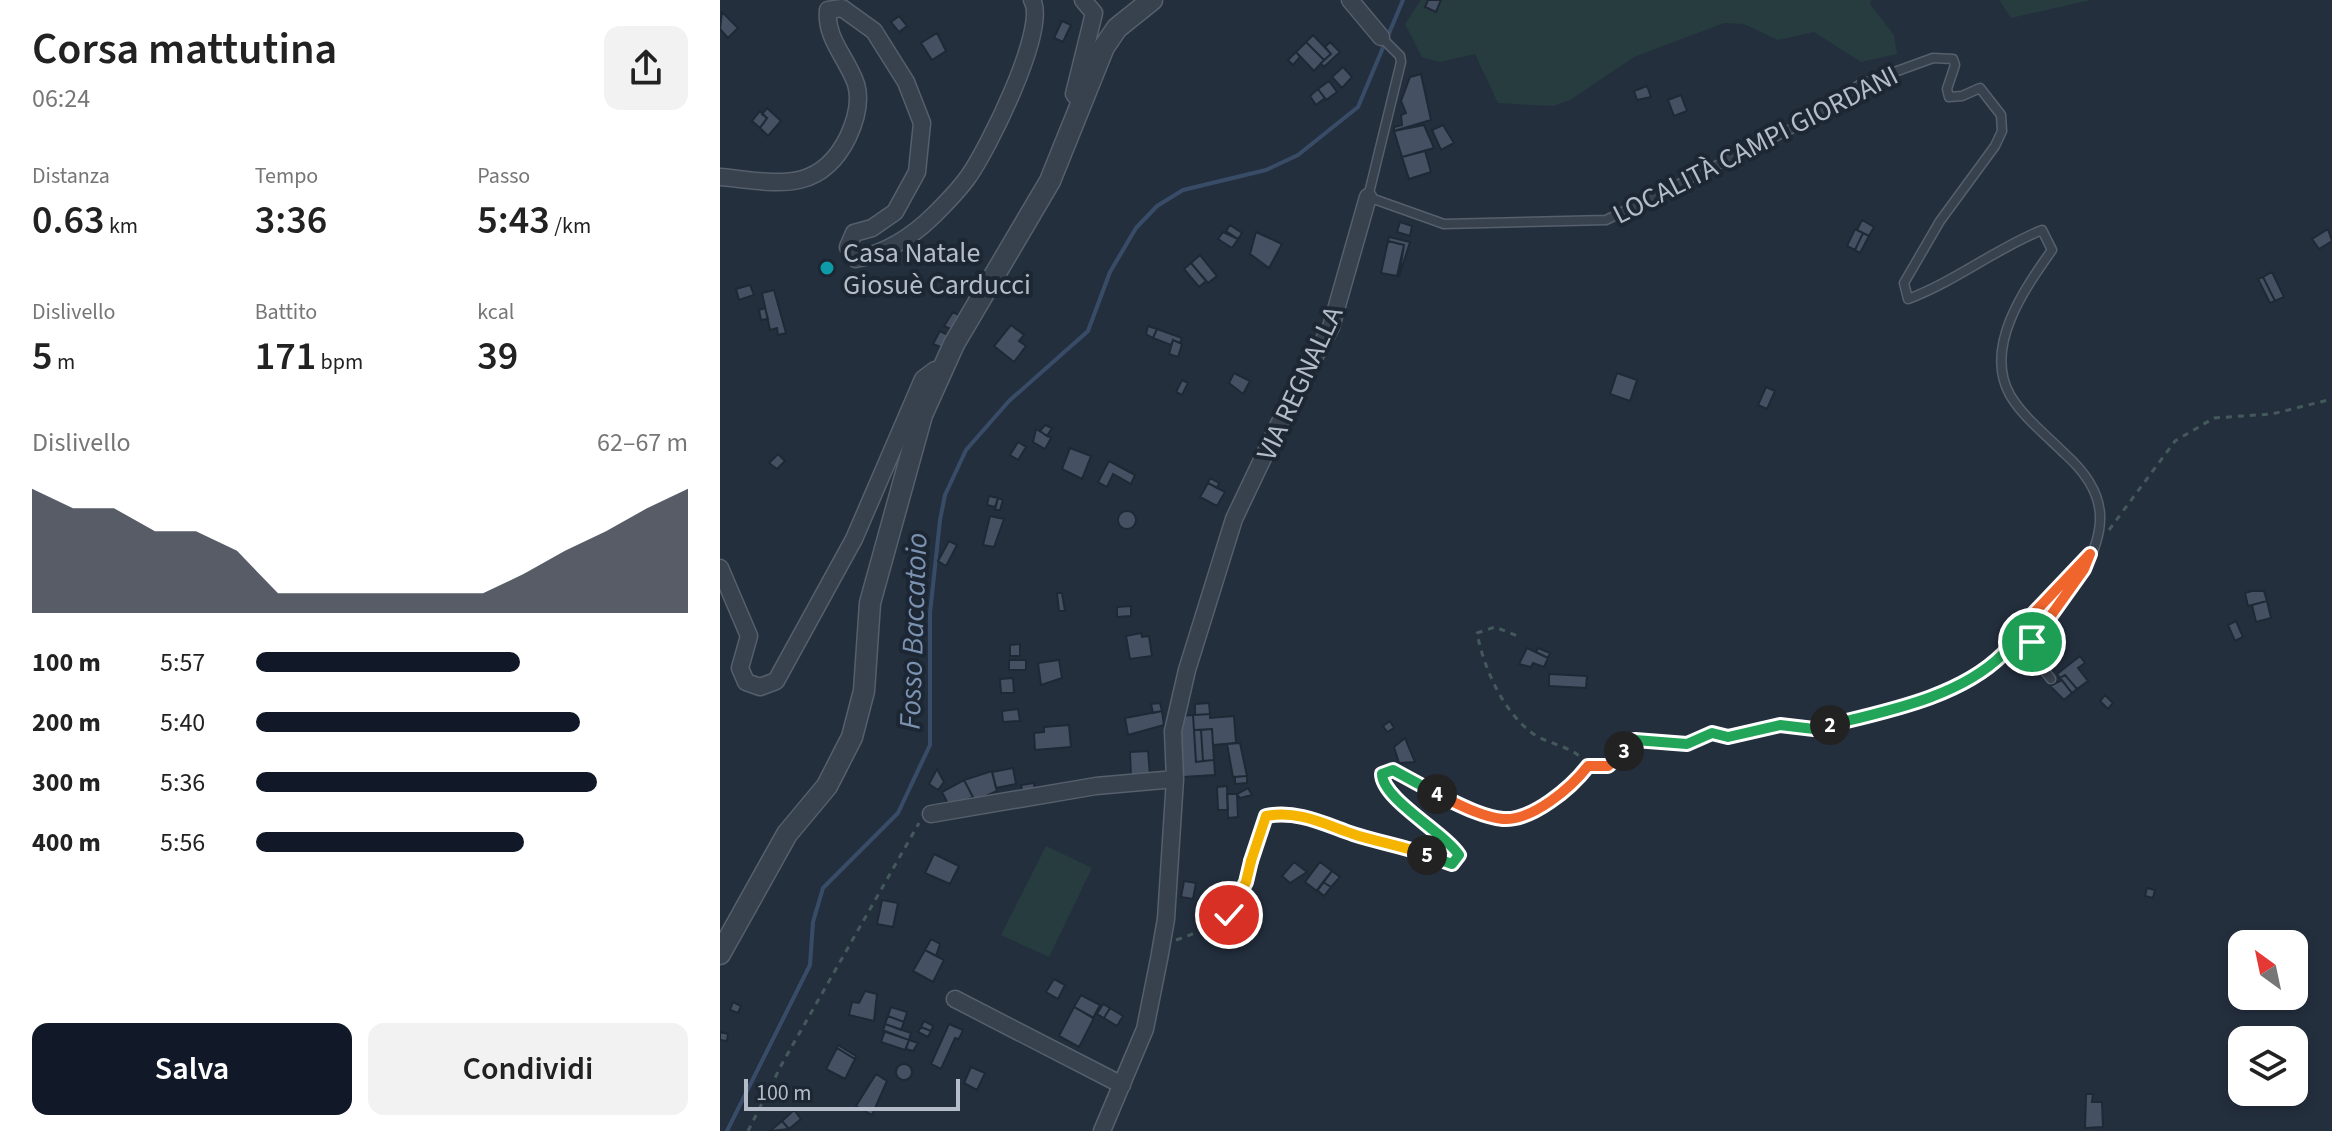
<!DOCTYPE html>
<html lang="it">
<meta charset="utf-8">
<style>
body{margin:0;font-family:"Source Sans 3",sans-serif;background:#f2f2f2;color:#222;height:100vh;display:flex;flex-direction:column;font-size:30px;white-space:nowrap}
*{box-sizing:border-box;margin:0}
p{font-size:26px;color:#767676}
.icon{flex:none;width:44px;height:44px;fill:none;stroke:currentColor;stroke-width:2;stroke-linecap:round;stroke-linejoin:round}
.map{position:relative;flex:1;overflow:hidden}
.details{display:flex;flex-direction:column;background:#fff;width:720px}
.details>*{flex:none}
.needle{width:52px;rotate:327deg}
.tools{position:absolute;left:1508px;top:930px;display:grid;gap:16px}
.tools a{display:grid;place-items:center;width:80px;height:80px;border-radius:16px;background:#fff;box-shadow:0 4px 12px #0003;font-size:40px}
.scale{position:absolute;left:24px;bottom:20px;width:216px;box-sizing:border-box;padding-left:8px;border:4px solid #b4bcc9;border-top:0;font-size:22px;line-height:28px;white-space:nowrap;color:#b4bcc9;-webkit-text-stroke:6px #1d2633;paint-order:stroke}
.pin{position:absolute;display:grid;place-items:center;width:68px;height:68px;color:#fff;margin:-34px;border:4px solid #fff;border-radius:50%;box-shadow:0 2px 8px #0007}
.km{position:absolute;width:40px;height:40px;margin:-20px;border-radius:50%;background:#222;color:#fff;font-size:22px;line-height:40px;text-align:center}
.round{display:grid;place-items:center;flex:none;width:84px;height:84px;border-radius:16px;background:#f2f2f2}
.headline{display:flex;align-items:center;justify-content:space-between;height:136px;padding:0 32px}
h1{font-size:44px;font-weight:600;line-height:60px}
.stats{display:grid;grid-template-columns:repeat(3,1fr);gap:12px;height:136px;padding:8px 32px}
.stats div{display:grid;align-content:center}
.stats b{font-size:40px;font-weight:600}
.stats small{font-size:22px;font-weight:400}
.stats p{font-size:22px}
.chart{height:224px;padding:16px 32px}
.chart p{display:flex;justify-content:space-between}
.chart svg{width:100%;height:144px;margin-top:8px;fill:#111827;opacity:.7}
.primary-button{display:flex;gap:16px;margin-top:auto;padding:16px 32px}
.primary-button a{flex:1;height:92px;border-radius:16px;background:#111827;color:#fff;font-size:32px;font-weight:600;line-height:92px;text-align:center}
.primary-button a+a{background:#f2f2f2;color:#222}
ul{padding:0 32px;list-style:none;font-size:26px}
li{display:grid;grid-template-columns:128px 96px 1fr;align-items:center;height:60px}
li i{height:20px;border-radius:10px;background:#111827}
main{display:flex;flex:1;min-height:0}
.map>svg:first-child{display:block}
.green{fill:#263c3f}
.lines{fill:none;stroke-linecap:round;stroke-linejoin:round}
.stream{stroke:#394c67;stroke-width:4}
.building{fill:#455162;stroke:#1f2835;stroke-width:2}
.service-casing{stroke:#565f6c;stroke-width:11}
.minor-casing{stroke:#565f6c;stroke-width:19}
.tertiary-casing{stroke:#565f6c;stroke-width:23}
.path{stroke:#44595c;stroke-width:3;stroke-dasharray:6 6;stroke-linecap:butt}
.service{stroke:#38414e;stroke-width:8}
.minor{stroke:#38414e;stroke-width:16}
.tertiary{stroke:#38414e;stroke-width:20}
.split-1-casing{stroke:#fff;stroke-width:16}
.split-2-casing{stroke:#fff;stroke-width:16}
.split-3-casing{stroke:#fff;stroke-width:16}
.split-4-casing{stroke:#fff;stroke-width:16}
.split-5-casing{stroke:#fff;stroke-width:16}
.split-6-casing{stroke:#fff;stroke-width:16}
.split-7-casing{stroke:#fff;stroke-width:16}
.split-1{stroke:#f0652b;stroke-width:10}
.split-2{stroke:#22a559;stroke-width:10}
.split-3{stroke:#22a559;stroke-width:10}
.split-4{stroke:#f0652b;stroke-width:10}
.split-5{stroke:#22a559;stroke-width:10}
.split-6{stroke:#f5b400;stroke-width:10}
.split-7{stroke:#f5b400;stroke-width:10}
.culture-dot{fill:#0f9aa8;stroke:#1d2633;stroke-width:3}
.labels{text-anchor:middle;stroke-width:8;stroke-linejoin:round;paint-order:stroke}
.street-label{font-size:28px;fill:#b4bcc9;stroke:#1d2633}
.poi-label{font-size:28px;fill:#b4bcc9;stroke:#1d2633;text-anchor:start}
.water-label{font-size:30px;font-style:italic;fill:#7c92b1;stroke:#1d2633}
</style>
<main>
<section class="details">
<div class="headline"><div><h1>Corsa mattutina</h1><p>06:24</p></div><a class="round"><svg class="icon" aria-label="share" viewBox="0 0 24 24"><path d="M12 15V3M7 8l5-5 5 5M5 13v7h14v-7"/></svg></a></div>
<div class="stats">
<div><p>Distanza</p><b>0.63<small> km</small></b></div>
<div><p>Tempo</p><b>3:36</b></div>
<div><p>Passo</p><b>5:43<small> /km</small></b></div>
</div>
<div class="stats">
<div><p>Dislivello</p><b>5<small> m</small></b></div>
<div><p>Battito</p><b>171<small> bpm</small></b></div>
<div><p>kcal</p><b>39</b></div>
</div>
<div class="chart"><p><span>Dislivello</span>62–67 m</p>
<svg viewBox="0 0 160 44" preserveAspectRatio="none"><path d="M0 44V6L10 12L20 12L30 19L40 19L50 25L60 38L70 38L80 38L90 38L100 38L110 38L120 32L130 25L140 19L150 12L160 6V44z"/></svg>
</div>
<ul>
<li><b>100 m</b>5:57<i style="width:61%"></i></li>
<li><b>200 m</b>5:40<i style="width:75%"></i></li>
<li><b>300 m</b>5:36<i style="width:79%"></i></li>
<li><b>400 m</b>5:56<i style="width:62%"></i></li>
</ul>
<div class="primary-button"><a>Salva</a><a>Condividi</a></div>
</section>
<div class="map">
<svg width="1612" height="1131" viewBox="0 0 1612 1131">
<rect width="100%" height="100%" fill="#242f3e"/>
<path class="green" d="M 701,0 L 1151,0 L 1150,4 L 1174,35 L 1177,54 L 1141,62 L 1094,32 L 1058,40 L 1024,24 L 1004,23 L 914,57 L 850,100 L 833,106 L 778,103 L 755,54 L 720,62 L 702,57 L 685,24 Z
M 1279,0 L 1371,0 L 1291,18 Z
M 326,846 L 372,868 L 329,957 L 281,935 Z"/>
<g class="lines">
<path class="stream" d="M 7,1131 L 90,965 L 93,922 L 103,888 L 178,813 L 210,745 L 210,613 L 220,520 L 225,495 L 246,450 L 289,401 L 368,331 L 390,272 L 416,228 L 437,206 L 463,190 L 546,170 L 578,155 L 638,107 L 683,0"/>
</g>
<path class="building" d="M 708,0 L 721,0 L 716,12 L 705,7 Z
M 2,12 L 18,28 L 8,38 L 0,29 Z
M 179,16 L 187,26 L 179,32 L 171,22 Z
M 342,21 L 351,25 L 343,42 L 334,38 Z
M 217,33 L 226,51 L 212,60 L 201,43 Z
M 593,35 L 611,54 L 604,60 L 586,42 Z
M 586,42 L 604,60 L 594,71 L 576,52 Z
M 610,42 L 620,52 L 604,67 L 601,63 L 611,54 L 605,47 Z
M 576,52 L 580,57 L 573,65 L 568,60 Z
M 623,67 L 632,77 L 622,88 L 612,77 Z
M 701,74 L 711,120 L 674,131 L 674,127 L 682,125 L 681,115 L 686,113 L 681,101 L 690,77 Z
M 609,81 L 617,92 L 606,100 L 598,89 Z
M 927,86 L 931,97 L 917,100 L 914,91 Z
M 598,89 L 605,98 L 596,105 L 590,96 Z
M 961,95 L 967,111 L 954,116 L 948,100 Z
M 47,108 L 61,121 L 48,136 L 40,128 L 47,118 L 42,114 Z
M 40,111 L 47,118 L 40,128 L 32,121 Z
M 704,125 L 714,148 L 682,157 L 674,131 Z
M 723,125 L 734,143 L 721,150 L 712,130 Z
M 705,151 L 711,172 L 689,179 L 682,157 Z
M 1142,220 L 1154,227 L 1149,236 L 1137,230 Z
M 680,222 L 692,226 L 690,236 L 677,232 Z
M 510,225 L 522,233 L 518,239 L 506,231 Z
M 1135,229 L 1143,233 L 1135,250 L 1127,246 Z
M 1608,229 L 1612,241 L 1599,249 L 1592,239 Z
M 503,232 L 518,239 L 512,248 L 498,239 Z
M 536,232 L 562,244 L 549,268 L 530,254 Z
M 1143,233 L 1149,236 L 1140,253 L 1135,250 Z
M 669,237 L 690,242 L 679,277 L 684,245 L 668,241 Z
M 668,241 L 684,245 L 677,276 L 661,273 Z
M 480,255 L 497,276 L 488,283 L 471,263 Z
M 471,263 L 486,281 L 479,287 L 464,269 Z
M 1552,272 L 1564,297 L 1555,301 L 1543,277 Z
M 1543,277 L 1555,301 L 1550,303 L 1538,279 Z
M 30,285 L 34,295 L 19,300 L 16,289 Z
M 54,290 L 66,333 L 58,335 L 57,328 L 50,330 L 42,293 Z
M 45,308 L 48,319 L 41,320 L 39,310 Z
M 233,312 L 242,317 L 235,331 L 224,326 Z
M 291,325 L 304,335 L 299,341 L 306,346 L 294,362 L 274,346 Z
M 428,326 L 437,329 L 433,338 L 426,334 Z
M 437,329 L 462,338 L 460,343 L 453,340 L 451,345 L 433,338 Z
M 220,331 L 229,336 L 223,348 L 213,344 Z
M 453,340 L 462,344 L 458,357 L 449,354 Z
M 514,373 L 530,381 L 523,394 L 509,383 Z
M 897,373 L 917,380 L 910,401 L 890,394 Z
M 462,380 L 468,383 L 462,395 L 456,392 Z
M 1046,387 L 1055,391 L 1047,409 L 1038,405 Z
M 325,425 L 332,428 L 327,436 L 320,431 Z
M 316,429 L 331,438 L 325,449 L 313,442 Z
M 298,442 L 306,447 L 298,460 L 290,455 Z
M 350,448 L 371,456 L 362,479 L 342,469 Z
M 58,454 L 65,461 L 57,469 L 49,463 Z
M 389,461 L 415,475 L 411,484 L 393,474 L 387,487 L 378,482 Z
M 490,478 L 499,483 L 497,488 L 488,483 Z
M 488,483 L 505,492 L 497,506 L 480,497 Z
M 269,496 L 278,498 L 275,507 L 267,505 Z
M 278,498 L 283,500 L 280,510 L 275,510 Z
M398 520a9 9 0 1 1 18 0a9 9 0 1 1-18 0Z
M 270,516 L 284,519 L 274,547 L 263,545 Z
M 229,541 L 237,545 L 226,566 L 218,561 Z
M 1532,591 L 1544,591 L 1547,601 L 1528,606 L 1525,593 Z
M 337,593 L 342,593 L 345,611 L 339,611 Z
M 1547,601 L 1551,618 L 1536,622 L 1532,605 Z
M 411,606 L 411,616 L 397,617 L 397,607 Z
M 1516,621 L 1523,637 L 1515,641 L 1508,625 Z
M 421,633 L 422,637 L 429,636 L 432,656 L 410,659 L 406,636 Z
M 300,644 L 300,656 L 290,656 L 290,645 Z
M 807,648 L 828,658 L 824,667 L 813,663 L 811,667 L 799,664 Z
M 818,648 L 830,653 L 828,658 L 816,652 Z
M 1360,656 L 1365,663 L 1358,668 L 1368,681 L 1357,689 L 1345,675 L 1340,678 L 1337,674 Z
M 289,660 L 306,660 L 306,670 L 289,670 Z
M 339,660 L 342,678 L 321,685 L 318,663 Z
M 829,674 L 867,676 L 866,688 L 829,686 Z
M 1345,675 L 1357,689 L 1352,693 L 1340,678 Z
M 293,678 L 294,693 L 281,693 L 280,679 Z
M 1342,680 L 1352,693 L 1344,700 L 1330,686 Z
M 1385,695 L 1393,703 L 1388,709 L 1380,701 Z
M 440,703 L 442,711 L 433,713 L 431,704 Z
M 489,703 L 490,714 L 475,715 L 475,704 Z
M 298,709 L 300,721 L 283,722 L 282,711 Z
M 442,711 L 444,725 L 408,735 L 405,718 Z
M 490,714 L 490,718 L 514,716 L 516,743 L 493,745 L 492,729 L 474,730 L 473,715 Z
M 473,715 L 476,762 L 494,760 L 495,775 L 463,777 L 458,716 Z
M 670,721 L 674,728 L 667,732 L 663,726 Z
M 349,725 L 351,747 L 315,750 L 314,733 L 324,732 L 324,727 Z
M 492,729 L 494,760 L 483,761 L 481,730 Z
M 474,730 L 481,730 L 483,761 L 476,762 Z
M 685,738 L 695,762 L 679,763 L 674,747 Z
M 520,743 L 527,776 L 513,777 L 507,744 Z
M 428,751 L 430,775 L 411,776 L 410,752 Z
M 293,768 L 296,784 L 276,788 L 272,772 Z
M 217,769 L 224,782 L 218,790 L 209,784 Z
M 272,771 L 277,791 L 255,801 L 244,780 Z
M 527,776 L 527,783 L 515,784 L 515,777 Z
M 244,780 L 253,797 L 230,808 L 222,792 Z
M 314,783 L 315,793 L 303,795 L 301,785 Z
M 507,786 L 508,810 L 498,810 L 497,787 Z
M 528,788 L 532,795 L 520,798 L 517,794 Z
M 507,794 L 517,794 L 518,817 L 508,818 Z
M 214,854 L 239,866 L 230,884 L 205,873 Z
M 574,862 L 587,872 L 570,883 L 562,876 Z
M 600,862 L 612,871 L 597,891 L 585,882 Z
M 612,871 L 620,877 L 611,887 L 603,882 Z
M 464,881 L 476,883 L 473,899 L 461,897 Z
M 603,882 L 611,887 L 604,896 L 597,890 Z
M 1427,888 L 1435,890 L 1433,898 L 1425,896 Z
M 162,900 L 178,903 L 173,927 L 157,924 Z
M 211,939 L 220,944 L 216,956 L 205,950 Z
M 205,950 L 224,960 L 213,982 L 193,971 Z
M 334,979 L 345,985 L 338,999 L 326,992 Z
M 145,991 L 157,994 L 154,1021 L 129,1015 L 132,1002 L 139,1003 Z
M 361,995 L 380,1005 L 373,1018 L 354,1007 Z
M 13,1002 L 21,1006 L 18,1013 L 10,1010 Z
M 383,1004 L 390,1008 L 384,1018 L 377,1014 Z
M 171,1007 L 187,1012 L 184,1022 L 168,1016 Z
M 354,1007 L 374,1018 L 359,1047 L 339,1036 Z
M 390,1008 L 403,1016 L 397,1026 L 384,1018 Z
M 168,1016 L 184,1022 L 181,1030 L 165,1024 Z
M 204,1021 L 213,1026 L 211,1031 L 201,1027 Z
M 165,1024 L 191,1033 L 189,1040 L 163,1031 Z
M 229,1024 L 243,1030 L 239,1039 L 235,1038 L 221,1069 L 211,1064 Z
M 201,1027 L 211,1031 L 208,1037 L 198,1032 Z
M 165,1031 L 189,1040 L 185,1050 L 161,1042 Z
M 0,1032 L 8,1034 L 7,1041 L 0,1040 Z
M 189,1040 L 198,1043 L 193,1051 L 186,1049 Z
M 118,1045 L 136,1056 L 135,1059 L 117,1048 Z
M 117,1048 L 135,1059 L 125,1079 L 106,1069 Z
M176 1072a8 8 0 1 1 16 0a8 8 0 1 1-16 0Z
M 251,1067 L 265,1073 L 257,1090 L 244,1083 Z
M 156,1074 L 167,1081 L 152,1115 L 136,1106 Z
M 1366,1094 L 1373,1094 L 1372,1102 L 1382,1102 L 1383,1127 L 1365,1128 Z
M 74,1110 L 81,1119 L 69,1129 L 62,1121 Z
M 62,1121 L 69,1129 L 50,1131 Z"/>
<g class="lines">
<g class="service-casing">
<path id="service" d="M 661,37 L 680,56 L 681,62 L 648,197 L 724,224 L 886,220 L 1081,124 L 1139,85 L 1213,58 L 1233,59 L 1235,65 L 1227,89 L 1229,97 L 1242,96 L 1260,88 L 1281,115 L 1282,131 L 1275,146 L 1220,221 L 1184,283 L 1188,299 C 1236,281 1275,249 1322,230 L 1332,250 C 1305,288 1263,347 1290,395 C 1303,417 1326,435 1344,453 C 1362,469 1379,490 1380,515 C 1382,561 1337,607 1312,642 L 1310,652 L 1331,679"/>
</g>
<g class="minor-casing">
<path id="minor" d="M 630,0 L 661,37
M 362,103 L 354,94 L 374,13 L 363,0
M 0,177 C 54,182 99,196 128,137 C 135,122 141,101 136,84 C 127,58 105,38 108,10 L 122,8 L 154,31 L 186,82 L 202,123 L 197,172 L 175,212 L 152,228 L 134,233 L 128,247 L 136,259 C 167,253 193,236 215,214 C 226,203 239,190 248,177 C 267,151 329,27 312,0
M 0,568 L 29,636 L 20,668 L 26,682 L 40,687 L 56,681 L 134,539 L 203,379 L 215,370 L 222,370
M 211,814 L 376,786 L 455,779
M 235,999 L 402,1085
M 382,1131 L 425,1029 L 439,959 L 446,919 L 455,779 L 453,731 L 467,670 L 514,519 L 569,403 L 611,327 L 648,197"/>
</g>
<g class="tertiary-casing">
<path id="tertiary" d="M 0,954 L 67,834 L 107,786 L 132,737 L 144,691 L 150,603 L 202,415 L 234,344 L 330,181 L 384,47 L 397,28 L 432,0"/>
</g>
<path class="path" d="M 1389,530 L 1455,441 L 1494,418 L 1552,414 L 1612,399
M 868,766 L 888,766 L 915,740 L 967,744 L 992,733 L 1008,737 L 1060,725 L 1094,729 L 1147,716 L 1257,675 L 1287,651 L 1289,640 L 1341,583
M 456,940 C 534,914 520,883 546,816 C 579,809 605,826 636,835 C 669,844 700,853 732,864 L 738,860 L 737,851 L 677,797 L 662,779 L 666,770 L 673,770 C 702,786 766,827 799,817 C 811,813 821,805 831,798 C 845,788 858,780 868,766 C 857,747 833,746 815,735 C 784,714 764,669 757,633 L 775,627 L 800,637
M 28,1131 L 63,1062 L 199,823"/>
<use href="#service" class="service"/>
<use href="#minor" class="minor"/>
<use href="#tertiary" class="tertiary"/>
</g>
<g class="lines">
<g class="split-1-casing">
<path id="split-1" d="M 1295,633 L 1370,554 L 1364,569 L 1312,642"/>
</g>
<g class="split-2-casing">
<path id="split-2" d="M 1110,725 C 1167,711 1240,697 1283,654 C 1289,648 1289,640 1295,633"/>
</g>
<g class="split-3-casing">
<path id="split-3" d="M 904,751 L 915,740 L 967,744 L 992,733 L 1008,737 L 1060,725 L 1094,729 L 1110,725"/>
</g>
<g class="split-4-casing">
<path id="split-4" d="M 717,794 C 736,803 761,817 783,819 C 812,821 851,788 868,766 L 888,766 L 904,751"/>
</g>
<g class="split-5-casing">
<path id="split-5" d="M 707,855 L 732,864 L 739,855 C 725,833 662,799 662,774 L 673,770 L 717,794"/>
</g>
<g class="split-6-casing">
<path id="split-6" d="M 531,861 L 546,816 C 578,810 604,824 633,834 C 657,842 683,846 707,855"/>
</g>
<g class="split-7-casing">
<path id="split-7" d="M 509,915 L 526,882 L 531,861"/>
</g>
<use href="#split-1" class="split-1"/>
<use href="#split-2" class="split-2"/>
<use href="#split-3" class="split-3"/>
<use href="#split-4" class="split-4"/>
<use href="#split-5" class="split-5"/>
<use href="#split-6" class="split-6"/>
<use href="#split-7" class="split-7"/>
</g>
<circle class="culture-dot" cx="107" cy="268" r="8"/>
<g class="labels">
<g class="street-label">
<text transform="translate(1035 144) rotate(-27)" y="10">LOCALITÀ CAMPI GIORDANI</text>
<text transform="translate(579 383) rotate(-65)" y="10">VIA REGNALLA</text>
</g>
<g class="poi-label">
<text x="123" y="262">Casa Natale<tspan x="123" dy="32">Giosuè Carducci</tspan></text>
</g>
<g class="water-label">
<text transform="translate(193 631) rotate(-88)" y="10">Fosso Baccatoio</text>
</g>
</g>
</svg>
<div class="tools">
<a><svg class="needle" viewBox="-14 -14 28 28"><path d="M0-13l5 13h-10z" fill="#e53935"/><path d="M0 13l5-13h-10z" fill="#767676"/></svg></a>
<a><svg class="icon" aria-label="layers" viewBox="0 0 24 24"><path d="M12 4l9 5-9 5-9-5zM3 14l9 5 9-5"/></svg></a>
</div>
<div class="scale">100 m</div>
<div class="pin" style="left:1312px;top:642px;background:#1e9e55"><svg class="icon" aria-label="arrive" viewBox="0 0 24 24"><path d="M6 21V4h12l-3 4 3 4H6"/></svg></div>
<div class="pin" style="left:509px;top:915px;background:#d93025"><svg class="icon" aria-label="check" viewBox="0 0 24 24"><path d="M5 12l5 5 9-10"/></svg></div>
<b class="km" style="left:1110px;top:725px">2</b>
<b class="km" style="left:904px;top:751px">3</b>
<b class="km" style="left:717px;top:794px">4</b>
<b class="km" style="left:707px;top:855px">5</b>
</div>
</main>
